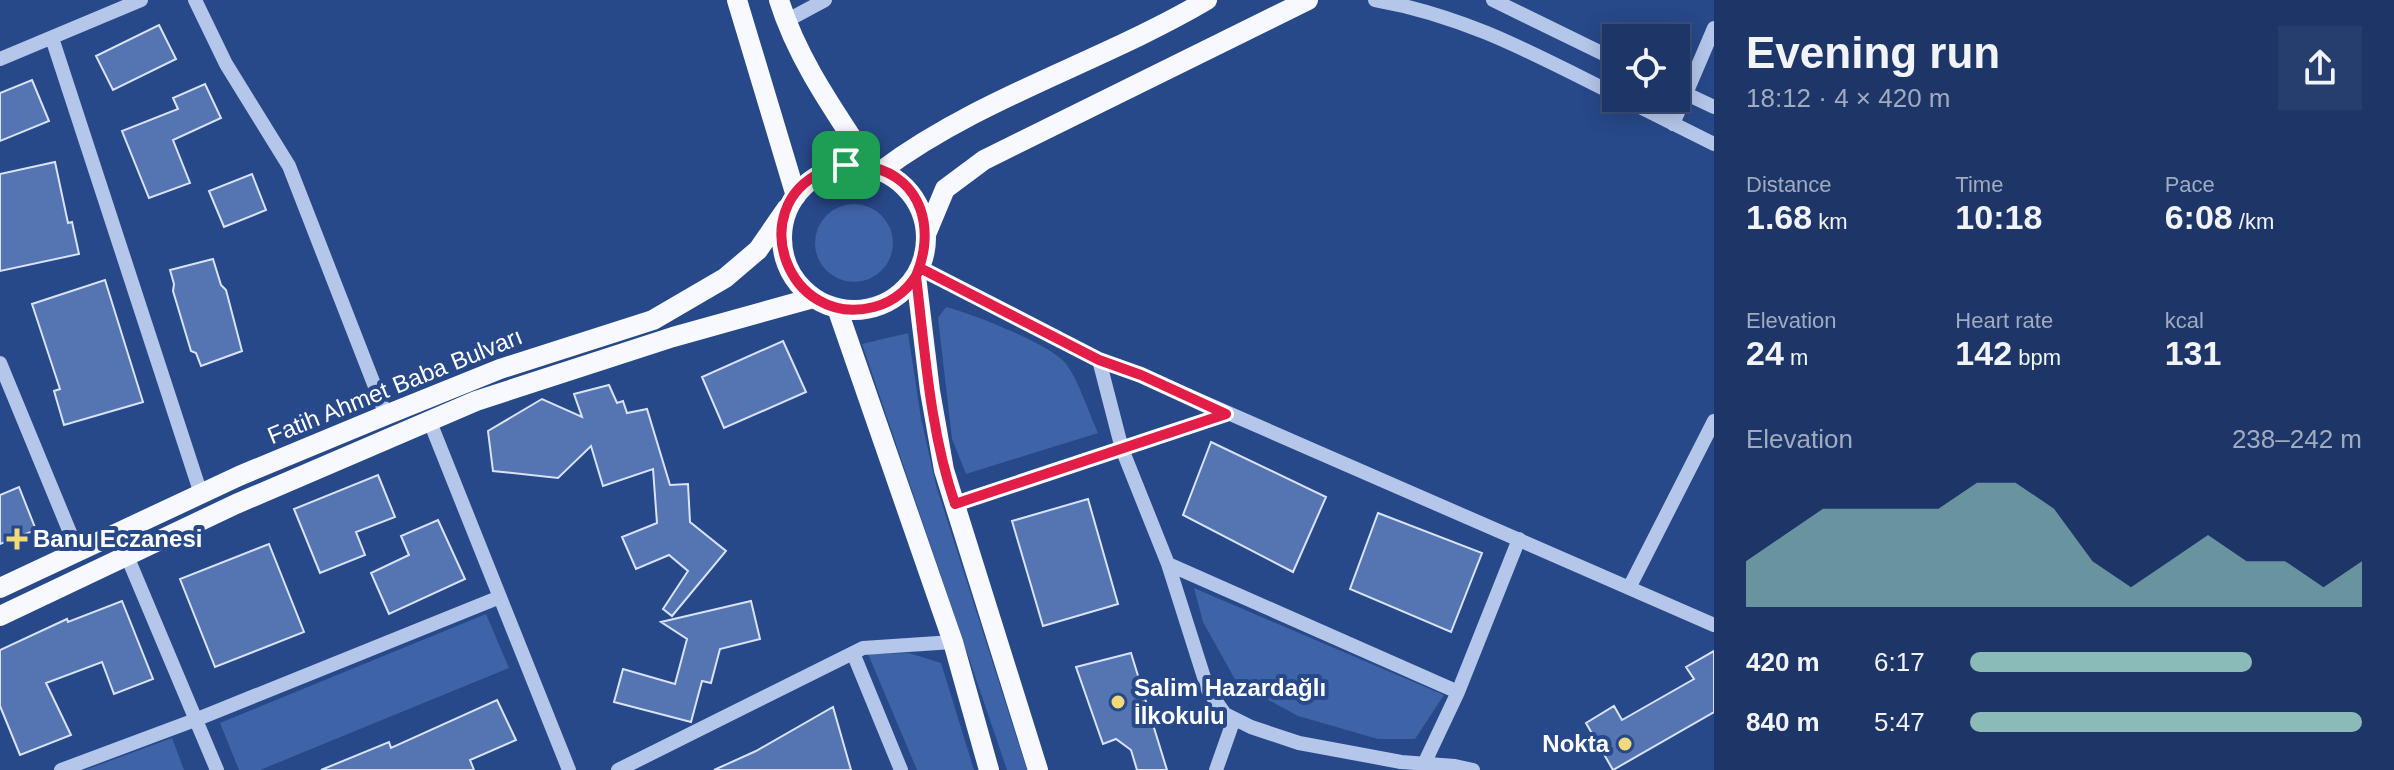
<!DOCTYPE html>
<meta charset="utf-8">
<style>
body{margin:0;font-family:Arial,sans-serif;background:#253e6d;color:#f1f3f6;height:100vh;display:flex;flex-direction:column;font-size:30px;white-space:nowrap}
*{box-sizing:border-box;margin:0}
p{font-size:26px;color:#a0abc0}
.icon{flex:none;width:44px;height:44px;fill:none;stroke:currentColor;stroke-width:2;stroke-linecap:round;stroke-linejoin:round}
.map{position:relative;flex:1;overflow:hidden}
.details{display:flex;flex-direction:column;background:#1d3667;width:680px}
.details>*{flex:none}
.fabs{position:absolute;left:1602px;top:24px;display:grid;gap:16px}
.fabs a{display:grid;place-items:center;width:88px;height:88px;border-radius:0px;background:#1d3667;box-shadow:0 4px 20px #0003,0 0 0 2px #3b507b;font-size:40px}
.pin{position:absolute;display:grid;place-items:center;width:68px;height:68px;color:#fff;margin:-34px;border-radius:16px;box-shadow:0 4px 12px #0006}
.round{display:grid;place-items:center;flex:none;width:84px;height:84px;border-radius:0px;background:#253e6d}
.headline{display:flex;align-items:center;justify-content:space-between;height:136px;padding:0 32px}
h1{font-size:44px;font-weight:600;line-height:60px}
.figures{display:grid;grid-template-columns:repeat(3,1fr);gap:12px;height:136px;padding:8px 32px}
.figures div{display:grid;align-content:center}
.figures b{font-size:34px;font-weight:600}
.figures small{font-size:22px;font-weight:400}
.figures p{font-size:22px}
.chart{height:224px;padding:16px 32px}
.chart p{display:flex;justify-content:space-between}
.chart svg{width:100%;height:144px;margin-top:8px;fill:#8bbbb9;opacity:.7}
ul{padding:0 32px;list-style:none;font-size:26px}
li{display:grid;grid-template-columns:128px 96px 1fr;align-items:center;height:60px}
li i{height:20px;border-radius:10px;background:#8bbbb9}
main{display:flex;flex:1;min-height:0}
.map>svg:first-child{display:block}
.green{fill:#3f63a7}
.building{fill:#5474b2;stroke:#d8e3f7;stroke-width:2}
.lines{fill:none;stroke-linecap:round;stroke-linejoin:round}
.minor{stroke:#b4c6e9;stroke-width:14}
.major{stroke:#f7f9fe;stroke-width:20}
.route-casing{stroke:#fff;stroke-width:16}
.route{stroke:#e11d48;stroke-width:10}
.poi-dot{fill:#f1db79;stroke:#274889;stroke-width:3}
.labels{text-anchor:middle;stroke-width:8;stroke-linejoin:round;paint-order:stroke}
.street-label{font-size:24px;fill:#fff;stroke:#274889}
.poi-label{font-size:24px;font-weight:bold;fill:#fff;stroke:#274889;text-anchor:start}
</style>
<main>
<div class="map">
<svg width="1714" height="770" viewBox="0 0 1714 770">
<rect width="100%" height="100%" fill="#274889"/>
<path class="green" d="M815 243a39 39 0 1 1 78 0a39 39 0 1 1-78 0Z
M 946,307 C 970,313 1054,345 1067,365 C 1080,384 1088,411 1098,433 L 966,474 L 952,439 L 938,318 Z
M 908,333 L 921,418 L 936,485 L 1027,770 L 1007,770 L 862,344 Z
M 1194,588 L 1444,695 L 1415,739 L 1378,739 L 1298,716 L 1237,683 L 1203,622 Z
M 486,614 L 509,668 L 260,770 L 239,770 L 220,723 Z
M 909,653 L 941,663 L 974,770 L 917,770 L 868,654 Z
M 172,738 L 184,770 L 85,770 Z"/>
<path class="building" d="M 159,25 L 176,59 L 113,90 L 96,56 Z
M 32,80 L 49,121 L 0,141 L 0,93 Z
M 205,84 L 221,118 L 173,140 L 190,183 L 149,198 L 122,131 L 178,109 L 173,98 Z
M 55,162 L 68,223 L 72,222 L 79,254 L 0,271 L 0,174 Z
M 252,174 L 266,210 L 224,227 L 209,191 Z
M 213,259 L 221,285 L 226,290 L 242,351 L 201,366 L 196,353 L 191,351 L 173,291 L 174,284 L 170,270 Z
M 105,280 L 143,402 L 64,425 L 54,391 L 60,389 L 32,304 Z
M 783,341 L 806,392 L 724,428 L 702,377 Z
M 609,385 L 617,403 L 623,401 L 627,413 L 647,409 L 670,485 L 688,484 L 690,522 L 726,551 L 672,616 L 663,609 L 688,571 L 669,555 L 636,569 L 622,537 L 657,523 L 653,469 L 603,486 L 591,446 L 558,478 L 493,471 L 488,431 L 542,399 L 582,417 L 574,394 Z
M 1211,442 L 1326,497 L 1293,572 L 1183,515 Z
M 378,475 L 395,517 L 356,532 L 365,555 L 320,573 L 294,509 Z
M 19,487 L 36,530 L 0,544 L 0,495 Z
M 1088,499 L 1118,604 L 1043,626 L 1012,521 Z
M 1378,513 L 1482,553 L 1451,632 L 1350,589 Z
M 438,520 L 465,579 L 389,614 L 371,573 L 409,555 L 401,536 Z
M 269,544 L 304,632 L 215,667 L 180,579 Z
M 122,601 L 153,679 L 114,694 L 102,662 L 46,683 L 71,735 L 20,755 L 0,706 L 0,650 L 67,619 L 68,622 Z
M 751,601 L 760,639 L 720,649 L 711,683 L 702,681 L 691,722 L 614,702 L 623,669 L 675,684 L 687,639 L 661,622 Z
M 1714,651 L 1714,712 L 1613,770 L 1586,723 L 1614,706 L 1622,720 L 1694,679 L 1686,667 Z
M 1131,653 L 1167,770 L 1137,770 L 1131,750 L 1116,739 L 1103,744 L 1076,667 Z
M 497,700 L 516,740 L 470,760 L 474,770 L 321,770 L 389,742 L 391,748 Z
M 833,707 L 851,770 L 714,770 L 756,751 Z"/>
<g class="lines">
<path class="minor" d="M 195,0 L 226,64 L 289,166 L 386,415
M 1375,0 C 1466,16 1534,54 1616,95
M 1493,0 L 1616,60
M 786,21 L 825,0
M 52,38 L 201,494
M 0,59 L 141,0
M 1676,89 L 1714,107
M 1622,98 L 1714,144
M 1673,124 L 1714,28
M 920,268 L 1099,360 L 1141,375 L 1714,625
M 1099,360 L 1122,449 L 1168,564 L 1208,690 L 1225,714 L 1251,727 L 1299,743 L 1401,762 L 1455,766 L 1473,770
M 0,363 L 78,552
M 430,422 L 569,770
M 955,504 L 1226,414
M 127,556 L 217,770
M 1168,564 L 1458,692
M 1629,588 L 1714,421
M 853,653 L 901,770
M 1424,764 L 1458,692 L 1519,539
M 61,770 L 195,720 L 500,597
M 618,770 L 863,648 L 953,642
M 1216,770 L 1234,719"/>
<path class="major" d="M 737,0 L 796,196
M 779,0 C 798,61 836,113 871,167
M782 238a72 72 0 1 1 144 0a72 72 0 1 1-144 0Z
M 881,171 C 980,97 1102,62 1207,0
M 927,232 L 945,189 L 984,160 L 1308,0
M 916,276 L 930,391 L 944,470 L 1038,770
M 837,308 L 953,642 L 989,770
M 0,588 L 239,476 L 386,415 L 500,369 L 653,320 L 725,278 L 758,250 L 787,208
M 0,616 L 236,504 L 476,401 L 673,337 L 813,298"/>
</g>
<g class="lines">
<g class="route-casing">
<path id="route" d="M 846,165 C 838,167 829,169 822,172 C 744,209 788,329 874,307 C 894,302 912,287 920,268 L 1099,360 L 1141,375 L 1226,414 L 955,504 C 930,431 925,352 916,276 C 935,232 924,179 871,167 C 863,165 854,166 846,165"/>
</g>
<use href="#route" class="route"/>
</g>
<g class="poi-dot">
<path d="M13 527h8v8h8v8h-8v8h-8v-8h-8v-8h8z"/>
<circle cx="1118" cy="702" r="8"/>
<circle cx="1625" cy="744" r="8"/>
</g>
<g class="labels">
<g class="street-label">
<text transform="translate(395 386) rotate(-22)" y="8">Fatih Ahmet Baba Bulvarı</text>
</g>
<g class="poi-label">
<text x="33" y="547">Banu Eczanesi</text>
<text x="1134" y="696">Salim Hazardağlı<tspan x="1134" dy="28">İlkokulu</tspan></text>
<text x="1609" y="752" text-anchor="end">Nokta</text>
</g>
</g>
</svg>
<div class="fabs">
<a><svg class="icon" aria-label="locate" viewBox="0 0 24 24"><circle cx="12" cy="12" r="6"/><path d="M12 2v4M12 18v4M2 12h4M18 12h4"/></svg></a>
</div>
<div class="pin" style="left:846px;top:165px;background:#1e9e55"><svg class="icon" aria-label="arrive" viewBox="0 0 24 24"><path d="M6 21V4h12l-3 4 3 4H6"/></svg></div>
</div>
<section class="details">
<div class="headline"><div><h1>Evening run</h1><p>18:12 · 4 × 420 m</p></div><a class="round"><svg class="icon" aria-label="share" viewBox="0 0 24 24"><path d="M12 15V3M7 8l5-5 5 5M5 13v7h14v-7"/></svg></a></div>
<div class="figures">
<div><p>Distance</p><b>1.68<small> km</small></b></div>
<div><p>Time</p><b>10:18</b></div>
<div><p>Pace</p><b>6:08<small> /km</small></b></div>
</div>
<div class="figures">
<div><p>Elevation</p><b>24<small> m</small></b></div>
<div><p>Heart rate</p><b>142<small> bpm</small></b></div>
<div><p>kcal</p><b>131</b></div>
</div>
<div class="chart"><p><span>Elevation</span>238–242 m</p>
<svg viewBox="0 0 160 44" preserveAspectRatio="none"><path d="M0 44V30L10 22L20 14L30 14L40 14L50 14L60 6L70 6L80 14L90 30L100 38L110 30L120 22L130 30L140 30L150 38L160 30V44z"/></svg>
</div>
<ul>
<li><b>420 m</b>6:17<i style="width:72%"></i></li>
<li><b>840 m</b>5:47<i style="width:100%"></i></li>
</ul>
</section>
</main>
